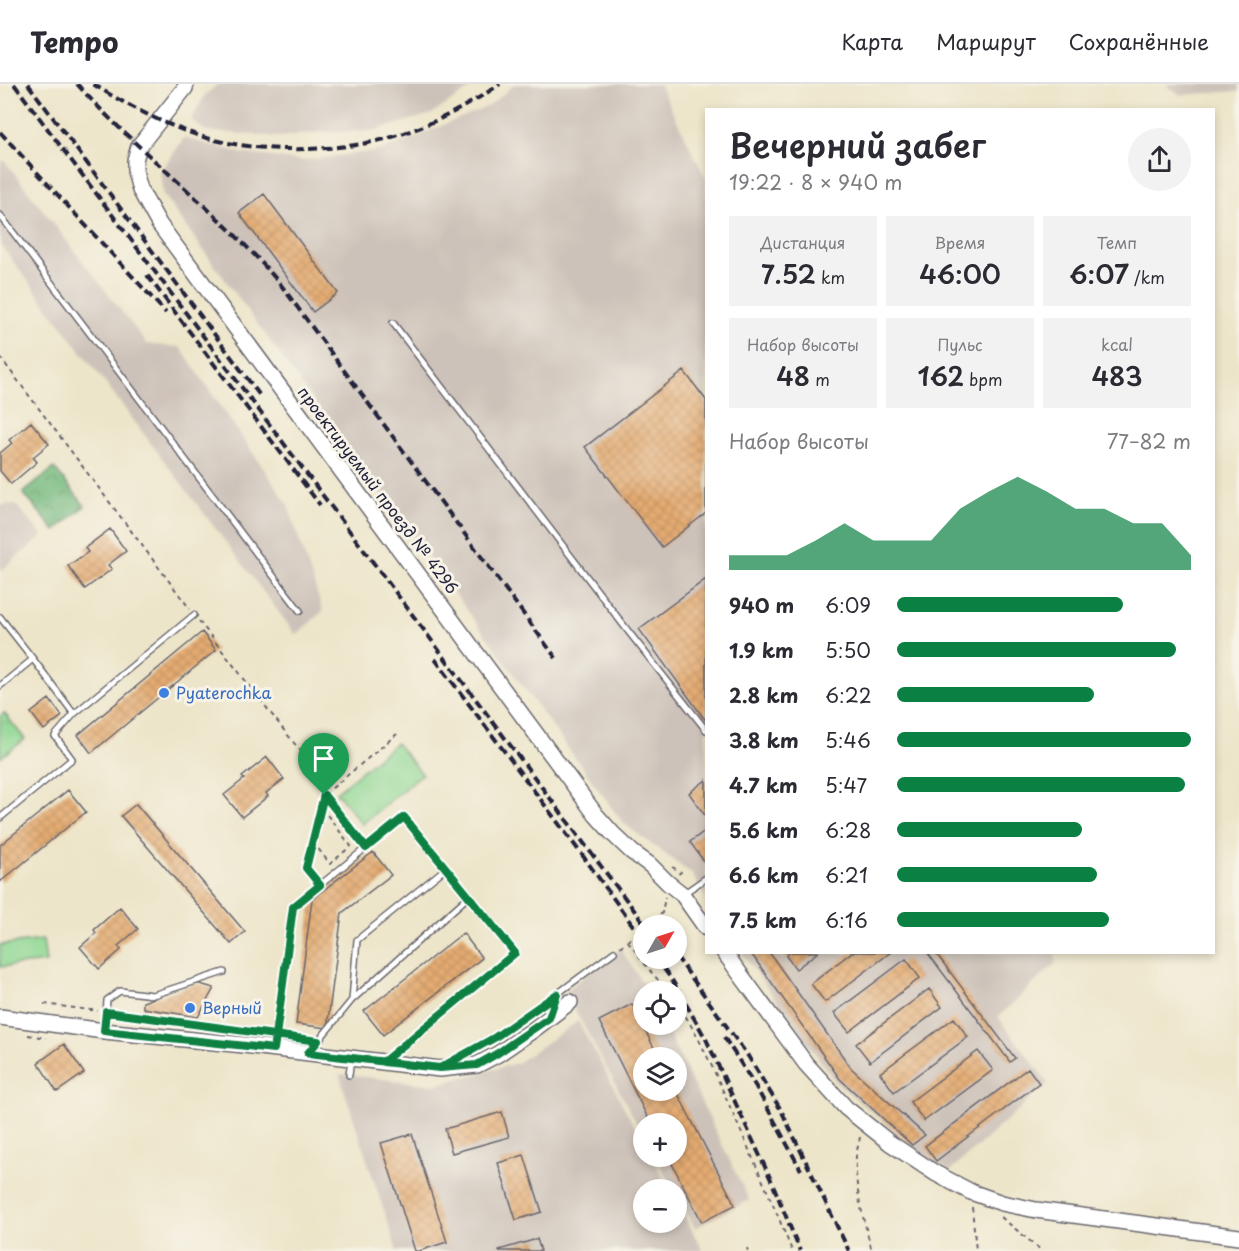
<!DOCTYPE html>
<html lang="ru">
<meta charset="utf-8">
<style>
body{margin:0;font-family:"Playpen Sans",sans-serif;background:#f2f2f3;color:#2b2b33;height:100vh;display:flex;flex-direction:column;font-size:22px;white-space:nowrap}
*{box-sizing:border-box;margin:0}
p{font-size:20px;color:#7c7c81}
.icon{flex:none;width:33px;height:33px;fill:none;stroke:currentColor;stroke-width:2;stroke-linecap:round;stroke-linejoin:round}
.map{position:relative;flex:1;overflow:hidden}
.side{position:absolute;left:705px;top:24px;width:510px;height:846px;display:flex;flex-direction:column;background:#fff;border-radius:0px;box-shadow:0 3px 9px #0003}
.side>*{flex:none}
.needle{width:39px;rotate:51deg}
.tools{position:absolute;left:633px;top:831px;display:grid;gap:12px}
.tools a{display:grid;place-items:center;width:54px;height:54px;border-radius:50%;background:#fff;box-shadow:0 3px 9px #0003;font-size:30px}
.pin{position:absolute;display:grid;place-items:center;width:51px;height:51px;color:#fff;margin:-62px -26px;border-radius:50% 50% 50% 0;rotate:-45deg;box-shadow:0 0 6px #0007}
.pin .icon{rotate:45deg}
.round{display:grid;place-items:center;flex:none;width:63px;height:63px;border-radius:32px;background:#f2f2f3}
.overview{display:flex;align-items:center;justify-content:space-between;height:102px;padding:0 24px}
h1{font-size:33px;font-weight:600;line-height:45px}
.metrics{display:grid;grid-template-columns:repeat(3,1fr);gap:9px;height:102px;padding:6px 24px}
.metrics div{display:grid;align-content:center;border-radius:0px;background:#f2f2f3;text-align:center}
.metrics b{font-size:26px;font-weight:600}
.metrics small{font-size:16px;font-weight:400}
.metrics p{font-size:16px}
.chart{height:168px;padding:12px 24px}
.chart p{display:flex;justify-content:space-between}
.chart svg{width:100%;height:108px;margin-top:6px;fill:#0b8043;opacity:.7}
ul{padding:0 24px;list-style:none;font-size:20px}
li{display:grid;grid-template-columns:96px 72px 1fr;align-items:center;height:45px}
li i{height:15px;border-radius:8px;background:#0b8043}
header{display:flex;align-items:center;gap:36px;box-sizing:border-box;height:84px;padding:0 30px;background:#fff;border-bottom:2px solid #e1e1e2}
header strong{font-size:28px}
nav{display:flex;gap:33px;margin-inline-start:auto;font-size:21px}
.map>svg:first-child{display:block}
.industrial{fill:#cdc2b9;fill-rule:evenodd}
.grass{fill:#8ed792;stroke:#587c66;stroke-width:1.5}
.forest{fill:url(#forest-crowns);stroke:#4a6d5c;stroke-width:1.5}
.park{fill:url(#park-tufts);stroke:#587c66;stroke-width:1.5}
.building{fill:url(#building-cross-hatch)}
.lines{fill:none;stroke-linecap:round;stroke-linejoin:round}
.lane-casing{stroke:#69666d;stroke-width:8}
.secondary-casing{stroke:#69666d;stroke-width:18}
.path{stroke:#69666d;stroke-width:2;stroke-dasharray:4.5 4.5;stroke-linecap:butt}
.lane{stroke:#fff;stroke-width:5}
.secondary{stroke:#fff;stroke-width:15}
.rail{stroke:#22223b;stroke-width:4;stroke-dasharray:9 4.5;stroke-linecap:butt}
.route-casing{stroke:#fff;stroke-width:12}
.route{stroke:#0b8043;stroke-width:8}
.shop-dot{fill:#3f7fe0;stroke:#f7f3e8;stroke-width:2}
.labels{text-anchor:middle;stroke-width:6;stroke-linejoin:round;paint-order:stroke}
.street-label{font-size:16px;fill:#22223b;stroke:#f7f3e8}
.shop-label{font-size:16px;fill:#366cbe;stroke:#f7f3e8;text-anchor:start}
</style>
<header>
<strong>Tempo</strong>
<nav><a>Карта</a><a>Маршрут</a><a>Сохранённые</a></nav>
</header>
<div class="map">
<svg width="1239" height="1167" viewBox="0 0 1239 1167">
<defs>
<pattern id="forest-crowns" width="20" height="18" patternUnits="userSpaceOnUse" patternTransform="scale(1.5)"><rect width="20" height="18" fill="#72b87c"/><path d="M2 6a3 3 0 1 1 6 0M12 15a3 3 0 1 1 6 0" fill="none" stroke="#5d9567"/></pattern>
<pattern id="park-tufts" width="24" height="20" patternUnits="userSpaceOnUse" patternTransform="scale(1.5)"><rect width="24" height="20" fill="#8ed792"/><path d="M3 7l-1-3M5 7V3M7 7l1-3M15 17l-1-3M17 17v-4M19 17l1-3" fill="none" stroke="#7ab87f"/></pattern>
<pattern id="building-cross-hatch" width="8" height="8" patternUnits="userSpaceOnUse" patternTransform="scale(1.5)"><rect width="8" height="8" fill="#e4ab71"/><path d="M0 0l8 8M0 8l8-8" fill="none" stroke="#c39363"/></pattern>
</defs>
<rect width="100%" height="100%" fill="#f7f3e8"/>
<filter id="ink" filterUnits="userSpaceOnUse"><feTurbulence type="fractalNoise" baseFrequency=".0167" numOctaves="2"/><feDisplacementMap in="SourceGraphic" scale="12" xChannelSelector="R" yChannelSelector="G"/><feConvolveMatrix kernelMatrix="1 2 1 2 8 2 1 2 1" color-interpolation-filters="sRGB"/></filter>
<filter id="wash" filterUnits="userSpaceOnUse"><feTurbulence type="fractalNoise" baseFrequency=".008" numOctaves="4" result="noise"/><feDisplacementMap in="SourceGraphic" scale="24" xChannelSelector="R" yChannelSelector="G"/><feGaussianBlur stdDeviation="1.35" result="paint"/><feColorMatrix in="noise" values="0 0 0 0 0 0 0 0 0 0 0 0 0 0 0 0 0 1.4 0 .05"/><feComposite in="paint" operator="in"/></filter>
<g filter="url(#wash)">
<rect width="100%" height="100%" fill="#ede5c9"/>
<path class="industrial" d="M 218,0 L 477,0 L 432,30 L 372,47 L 322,48 L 279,53 L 206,47 L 191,36 L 205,11 Z
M 515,0 L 659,0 L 706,95 L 706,815 L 692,790 L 623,739 L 163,111 L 160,88 L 184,54 L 241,69 L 300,77 L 384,66 L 489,22 Z
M 1165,0 L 1239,0 L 1239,7 L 1180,11 Z
M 4,76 L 147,260 L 180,263 L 287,419 L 323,527 L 296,551 L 0,160 L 0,80 Z
M 15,420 L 43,452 L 0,487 L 0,421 Z
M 621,865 L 648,907 L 644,908 L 644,940 L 664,941 L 749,1116 L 695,1144 L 677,1111 L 676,1106 L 673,1105 L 655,1073 L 676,1072 L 676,1040 L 644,1040 L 643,1051 L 565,907 ZM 644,974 L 676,974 L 676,1006 L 644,1006 Z
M 742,869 L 1055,869 L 1056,879 L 998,933 L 1048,999 L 950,1087 L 918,1067 L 836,998 Z
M 578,937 L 643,1058 L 644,1072 L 652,1073 L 670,1105 L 644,1106 L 644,1138 L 676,1138 L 677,1118 L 703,1167 L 397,1167 L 339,990 L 434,1001 L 517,979 Z"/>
<path class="grass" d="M 396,659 L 422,690 L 362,740 L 336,708 Z
M 43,856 L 46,878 L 0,883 L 0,861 Z"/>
<path class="forest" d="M 54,384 L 85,422 L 55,447 L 23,409 Z"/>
<path class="park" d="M 4,629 L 25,655 L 0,674 L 0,632 Z"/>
<g id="blocks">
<path class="building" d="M 264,110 L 338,209 L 313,228 L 239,129 Z
M 684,287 L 706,316 L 706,429 L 662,463 L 585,363 Z
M 31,338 L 49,360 L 33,373 L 37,378 L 11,400 L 0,387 L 0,369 L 12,359 L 9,356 Z
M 110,445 L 126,467 L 108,481 L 112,485 L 85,505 L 68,482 L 88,468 L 85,464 Z
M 706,495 L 706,637 L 639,545 Z
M 202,548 L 216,566 L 91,669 L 78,651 Z
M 49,615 L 62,632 L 44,646 L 31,629 Z
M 267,673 L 284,695 L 266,709 L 268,712 L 242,733 L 224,711 L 244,695 L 242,693 Z
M 706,696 L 706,733 L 689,709 Z
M 68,706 L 86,728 L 0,798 L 0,761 Z
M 136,720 L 245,848 L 231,860 L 121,732 Z
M 706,746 L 706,777 L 705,779 L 690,758 Z
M 373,768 L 391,791 L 342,829 L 327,944 L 296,940 L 312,815 Z
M 120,823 L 138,845 L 118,862 L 121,866 L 99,885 L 80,863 L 96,849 L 94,846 Z
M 463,849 L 482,874 L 383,951 L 364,927 Z
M 750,868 L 769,868 L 851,984 L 925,1051 L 912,1061 L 840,995 Z
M 790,868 L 818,868 L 796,885 L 786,872 Z
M 852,868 L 891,868 L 825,918 L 811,900 Z
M 927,868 L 935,868 L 1015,974 L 1010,978 Z
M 906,875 L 920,894 L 849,948 L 834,929 Z
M 196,899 L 214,904 L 198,933 L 143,924 L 143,918 Z
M 929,905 L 942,923 L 870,978 L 856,960 Z
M 632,920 L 659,974 L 644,974 L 644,1006 L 676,1006 L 735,1121 L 702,1138 L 668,1072 L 676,1072 L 676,1040 L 651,1040 L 599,937 Z
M 954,934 L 968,953 L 894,1008 L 880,989 Z
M 64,960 L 84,989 L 57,1008 L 38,979 Z
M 978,967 L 993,986 L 924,1037 L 910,1018 Z
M 1028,984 L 1039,999 L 936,1077 L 925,1062 Z
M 502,1028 L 509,1053 L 452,1069 L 445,1045 Z
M 412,1050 L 447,1158 L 419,1167 L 415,1167 L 381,1059 Z
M 524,1071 L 542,1128 L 516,1136 L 498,1079 Z
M 537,1155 L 541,1167 L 499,1167 L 499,1166 Z"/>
</g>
</g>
<g filter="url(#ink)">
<use href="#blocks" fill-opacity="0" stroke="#69666d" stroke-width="1.5"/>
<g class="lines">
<g class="lane-casing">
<path id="lane" d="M 0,131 L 300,527
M 393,239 L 628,547 L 706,646
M 0,533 L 33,575
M 0,602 L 33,575 L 74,630
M 0,734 L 72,675 L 55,652 L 74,630 L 194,531
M 683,810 L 706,794
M 352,916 L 469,812
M 551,927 L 557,910 L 614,868
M 105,944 L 107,916 L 120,907 L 153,911 L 224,888
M 274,963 L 293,823 L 404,733 L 515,869 L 387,975
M 310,967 L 352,916 L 357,856 L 446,784
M 349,991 L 351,976"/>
</g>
<g class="secondary-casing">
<path id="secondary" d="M 186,0 L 185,4 L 139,62 L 135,76 L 135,87 L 140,106 L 159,140 L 596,731 L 613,750 L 632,768 L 650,781 L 668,799 L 682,810 L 706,844
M 724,868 L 806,980 L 846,1024 L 890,1059 L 935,1089 L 971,1108 L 1002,1119 L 1036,1126 L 1239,1153
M 0,933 L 104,947 L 244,961 L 440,985 L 477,981 L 498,970 L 533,946 L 570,918"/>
</g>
<path class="path" d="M 0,273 L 190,525
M 199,537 L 294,659 L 318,686 L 325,698 L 324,711 L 306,784 L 314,795
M 325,710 L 397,650
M 324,711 L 361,758
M 313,758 L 330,780 L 351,762 L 321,723
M 672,783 L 681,788 L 677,791
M 646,842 L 662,829 L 665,813
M 628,857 L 651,888 L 669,908
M 620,863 L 644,844
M 676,917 C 700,953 717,993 734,1032 C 754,1077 774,1121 792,1167
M 44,920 L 98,927
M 115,929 L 232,945
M 28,951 L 46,954
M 469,968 L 494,954 L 544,919
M 860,1053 C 859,1059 857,1065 856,1072 C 854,1104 864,1137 872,1167
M 972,1123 L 976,1167
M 1001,1133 L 1042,1167
M 747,1164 L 748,1167"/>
<use href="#lane" class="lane"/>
<use href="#secondary" class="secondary"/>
<path class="rail" d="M 14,0 L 646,842
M 28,0 L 261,313
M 77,0 C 141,72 220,127 281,201 L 556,574
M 93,0 C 124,20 165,41 200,52 C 254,69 330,69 385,55 C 426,44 465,24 500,0
M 0,48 L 166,229
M 147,191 L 320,421
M 435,575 L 583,772 L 644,857
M 676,872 L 748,972 L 781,1026 L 849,1167
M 656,874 L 672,896 L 706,955 L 772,1098 L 800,1167
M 724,953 L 756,1003 L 801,1086"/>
</g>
</g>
<g class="lines" filter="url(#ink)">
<g class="route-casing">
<path id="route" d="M 324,711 L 306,784 L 320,801 L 293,823 L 276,952 L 274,965 L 104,947 L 106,928 L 318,957 L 308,969 L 440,984 L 477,981 L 498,969 L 549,934 L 557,910 L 494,954 L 440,984 L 383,978 L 515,869 L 404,733 L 366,764 L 324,711"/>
</g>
<use href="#route" class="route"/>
</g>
<g class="shop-dot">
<circle cx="164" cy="609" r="6"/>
<circle cx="190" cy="924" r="6"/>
</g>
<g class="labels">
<g class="street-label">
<text transform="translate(378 406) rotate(53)" y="6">проектируемый проезд № 4296</text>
</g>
<g class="shop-label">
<text x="176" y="615">Pyaterochka</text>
<text x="202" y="930">Верный</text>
</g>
</g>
</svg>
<div class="tools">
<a><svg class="needle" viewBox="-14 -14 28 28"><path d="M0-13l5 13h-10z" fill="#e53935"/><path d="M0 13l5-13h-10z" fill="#7c7c81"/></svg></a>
<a><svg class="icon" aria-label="locate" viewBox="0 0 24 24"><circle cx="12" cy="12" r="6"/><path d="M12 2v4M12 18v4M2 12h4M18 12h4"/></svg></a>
<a><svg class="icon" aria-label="layers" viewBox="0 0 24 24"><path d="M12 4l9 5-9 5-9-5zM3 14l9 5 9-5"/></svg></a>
<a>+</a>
<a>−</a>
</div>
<div class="pin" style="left:324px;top:711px;background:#1e9e55"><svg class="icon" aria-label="arrive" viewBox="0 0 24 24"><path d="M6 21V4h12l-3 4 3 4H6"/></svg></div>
<section class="side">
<div class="overview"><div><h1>Вечерний забег</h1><p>19:22 · 8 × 940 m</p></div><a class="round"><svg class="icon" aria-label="share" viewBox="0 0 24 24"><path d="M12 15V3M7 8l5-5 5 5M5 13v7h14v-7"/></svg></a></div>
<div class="metrics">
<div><p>Дистанция</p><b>7.52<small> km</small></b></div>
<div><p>Время</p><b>46:00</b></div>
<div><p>Темп</p><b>6:07<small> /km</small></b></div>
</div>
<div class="metrics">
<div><p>Набор высоты</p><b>48<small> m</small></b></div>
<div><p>Пульс</p><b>162<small> bpm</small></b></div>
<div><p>kcal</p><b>483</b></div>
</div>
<div class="chart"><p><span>Набор высоты</span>77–82 m</p>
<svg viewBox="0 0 160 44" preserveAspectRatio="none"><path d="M0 44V38L10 38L20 38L30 32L40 25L50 32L60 32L70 32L80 19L90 12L100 6L110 12L120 19L130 19L140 25L150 25L160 38V44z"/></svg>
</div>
<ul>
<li><b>940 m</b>6:09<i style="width:77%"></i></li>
<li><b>1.9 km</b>5:50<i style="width:95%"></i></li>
<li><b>2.8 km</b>6:22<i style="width:67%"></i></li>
<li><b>3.8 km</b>5:46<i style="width:100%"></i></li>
<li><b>4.7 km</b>5:47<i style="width:98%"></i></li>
<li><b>5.6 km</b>6:28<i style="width:63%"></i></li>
<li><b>6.6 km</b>6:21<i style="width:68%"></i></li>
<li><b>7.5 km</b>6:16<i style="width:72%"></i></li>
</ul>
</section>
</div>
